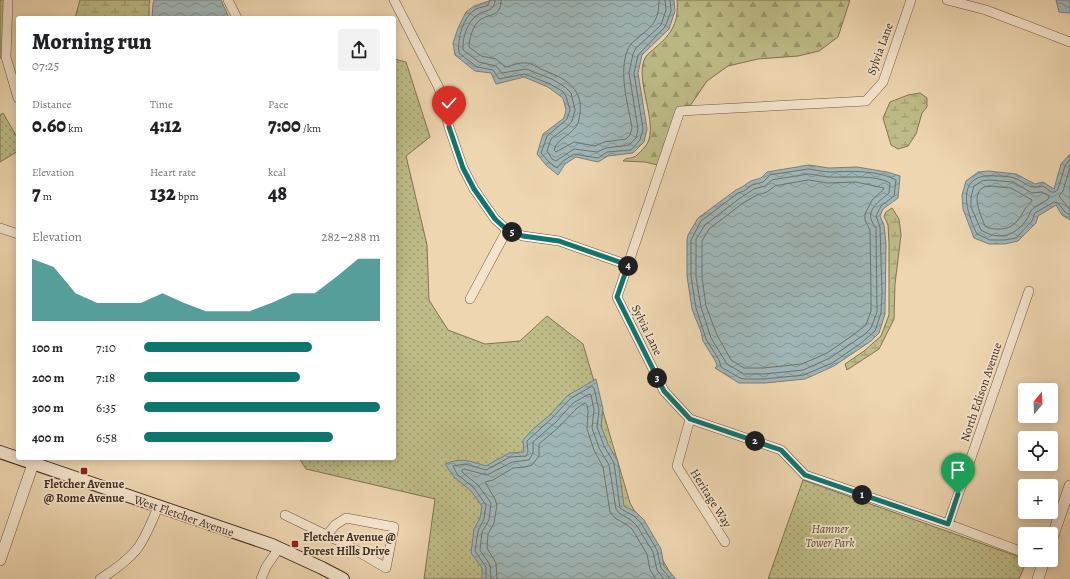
<!DOCTYPE html>
<meta charset="utf-8">
<style>
body{margin:0;font-family:Alegreya,serif;background:#f2f2f2;color:#202124;height:100vh;display:flex;flex-direction:column;font-size:15px;white-space:nowrap}
*{box-sizing:border-box;margin:0}
p{font-size:13px;color:#757577}
.icon{flex:none;width:22px;height:22px;fill:none;stroke:currentColor;stroke-width:2;stroke-linecap:round;stroke-linejoin:round}
.map{position:relative;flex:1;overflow:hidden}
.details{position:absolute;left:16px;top:16px;width:380px;height:444px;display:flex;flex-direction:column;background:#fff;border-radius:4px;box-shadow:0 2px 10px #0003}
.details>*{flex:none}
.needle{width:26px;rotate:19deg}
.fabs{position:absolute;left:1018px;top:383px;display:grid;gap:8px}
.fabs a{display:grid;place-items:center;width:40px;height:40px;border-radius:4px;background:#fff;box-shadow:0 2px 10px #0003;font-size:20px}
.pin{position:absolute;display:grid;place-items:center;width:34px;height:34px;color:#fff;margin:-41px -17px;border-radius:50% 50% 50% 0;rotate:-45deg;box-shadow:0 0 4px #0007}
.pin .icon{rotate:45deg}
.km{position:absolute;width:20px;height:20px;margin:-10px;border-radius:50%;background:#222;color:#fff;font-size:11px;line-height:20px;text-align:center}
.round{display:grid;place-items:center;flex:none;width:42px;height:42px;border-radius:4px;background:#f2f2f2}
.overview{display:flex;align-items:center;justify-content:space-between;height:68px;padding:0 16px}
h1{font-size:22px;font-weight:800;line-height:30px}
.metrics{display:grid;grid-template-columns:repeat(3,1fr);gap:6px;height:68px;padding:4px 16px}
.metrics div{display:grid;align-content:center}
.metrics b{font-size:20px;font-weight:800}
.metrics small{font-size:11px;font-weight:400}
.metrics p{font-size:11px}
.chart{height:112px;padding:8px 16px}
.chart p{display:flex;justify-content:space-between}
.chart svg{width:100%;height:72px;margin-top:4px;fill:#0f766e;opacity:.7}
ul{padding:0 16px;list-style:none;font-size:13px}
li{display:grid;grid-template-columns:64px 48px 1fr;align-items:center;height:30px}
li i{height:10px;border-radius:5px;background:#0f766e}
.map>svg:first-child{display:block}
.forest{fill:url(#forest-firs);stroke:#7e7454}
.wetland{fill:url(#wetland-marsh);stroke:#7e7454}
.park{fill:url(#park-dots);stroke:#7e7454}
.water{fill:url(#water-waves);stroke:#797f7b}
.lines{fill:none;stroke-linecap:round;stroke-linejoin:round}
.shore{stroke:#6f726c;stroke-width:1}
.minor-casing{stroke:#6b5745;stroke-width:10}
.tertiary-casing{stroke:#6b5745;stroke-width:12}
.secondary-casing{stroke:#3f2d21;stroke-width:14}
.minor{stroke:#f4e4cc;stroke-width:9}
.tertiary{stroke:#f4e4cc;stroke-width:11}
.secondary{stroke:#f4e4cc;stroke-width:12}
.route-casing{stroke:#fff;stroke-width:8}
.route{stroke:#0f766e;stroke-width:5}
.poi-dot{fill:#8f2418;stroke:#f4e4cc;stroke-width:1.5}
.labels{text-anchor:middle;stroke-width:3.5;stroke-linejoin:round;paint-order:stroke}
.street-label{font-size:12px;fill:#3f2d21;stroke:#f4e4cc}
.poi-label{font-size:12px;font-weight:bold;fill:#3f2d21;stroke:#f4e4cc}
.park-label{font-size:12px;font-style:italic;fill:#584a35;stroke:#f4e4cc}
</style>
<div class="map">
<svg width="1070" height="579" viewBox="0 0 1070 579">
<defs>
<pattern id="forest-firs" width="22" height="20" patternUnits="userSpaceOnUse"><rect width="22" height="20" fill="#bebc87"/><path d="M5 1l3.5 6h-7zM16 11l3.5 6h-7z" fill="#9c996e"/></pattern>
<pattern id="wetland-marsh" width="20" height="14" patternUnits="userSpaceOnUse"><rect width="20" height="14" fill="#bebc87"/><path d="M1 5h8M5 5V1M11 12h8M15 12V8" fill="none" stroke="#9c996e"/></pattern>
<pattern id="park-dots" width="8" height="8" patternUnits="userSpaceOnUse"><rect width="8" height="8" fill="#bebc87"/><path d="M2 2h.1M6 6h.1" fill="none" stroke="#9c996e" stroke-width="1.8" stroke-linecap="round"/></pattern>
<pattern id="water-waves" width="16" height="10" patternUnits="userSpaceOnUse"><rect width="16" height="10" fill="#9fb6b7"/><path d="M0 5q4-4 8 0t8 0" fill="none" stroke="#839494"/></pattern>
</defs>
<rect width="100%" height="100%" fill="#eed6b0"/>
<filter id="stains"><feTurbulence type="fractalNoise" baseFrequency=".005" numOctaves="4"/><feColorMatrix values="0 0 0 0 .2 0 0 0 0 .09 0 0 0 0 .02 0 0 0 .5 -.17"/></filter>
<radialGradient id="worn" r=".72"><stop offset=".6" stop-color="#630" stop-opacity="0"/><stop offset="1" stop-color="#630" stop-opacity=".3"/></radialGradient>
<path class="forest" d="M 0,0 L 8,0 L 6,57 L 0,58 Z
M 677,0 L 850,0 L 838,37 L 819,51 L 798,56 L 758,59 L 728,66 L 707,81 L 690,106 L 681,107 L 658,165 L 645,162 L 623,161 C 627,157 629,159 634,157 C 637,156 644,148 647,144 C 659,124 634,79 645,58 C 647,54 653,50 656,47 C 672,34 679,21 677,0 Z"/>
<path class="wetland" d="M 80,0 L 150,0 L 149,4 L 149,18 L 75,18 Z
M 920,93 L 927,98 L 927,107 L 922,113 L 916,134 L 908,146 L 898,149 L 891,145 L 883,118 L 890,102 L 908,95 Z
M 892,208 L 899,219 L 901,235 L 895,284 L 894,319 L 879,349 L 847,370 L 845,364 L 864,351 L 881,336 L 889,315 L 889,243 L 888,225 L 884,216 L 886,212 Z"/>
<path class="park" d="M 394,59 L 406,62 L 430,137 L 406,156 L 427,245 L 429,300 L 448,330 L 485,344 L 520,341 L 547,316 L 583,344 L 630,503 L 669,571 L 675,579 L 424,579 L 435,499 L 306,469 L 299,458 L 394,458 Z
M 3,113 L 18,139 L 18,151 L 0,162 L 0,115 Z
M 803,480 L 1025,559 L 1027,560 L 1019,579 L 768,579 Z"/>
<path class="water" d="M 154,0 L 221,0 L 229,18 L 152,18 L 153,4 Z
M 492,0 L 674,0 L 675,11 L 669,29 L 642,55 L 638,73 L 647,129 L 644,142 L 633,153 L 608,156 L 598,162 L 576,157 L 565,164 L 558,175 L 546,165 L 537,154 L 543,134 L 564,118 L 566,110 L 563,98 L 548,87 L 524,77 L 496,84 L 491,73 L 475,71 L 455,55 L 453,43 L 458,28 L 466,12 L 474,6 Z
M 1056,0 L 1070,0 L 1070,13 L 1059,12 Z
M 1070,154 L 1070,220 L 1062,215 L 1056,205 L 1038,216 L 1036,223 L 1018,241 L 1005,244 L 989,244 L 974,238 L 963,209 L 962,195 L 966,181 L 978,172 L 989,171 L 1016,174 L 1035,184 L 1043,182 L 1054,189 L 1061,164 Z
M 809,165 L 829,168 L 857,167 L 887,172 L 900,176 L 898,198 L 883,209 L 880,216 L 884,225 L 886,244 L 885,314 L 879,333 L 871,341 L 834,366 L 805,379 L 765,383 L 739,383 L 715,368 L 717,366 L 716,362 L 703,341 L 701,332 L 692,309 L 687,276 L 687,240 L 688,235 L 698,218 L 736,190 L 742,187 L 751,181 L 761,178 L 767,172 Z
M 596,379 L 603,409 L 601,426 L 608,444 L 618,462 L 624,506 L 636,512 L 644,520 L 661,549 L 664,566 L 676,579 L 482,579 L 482,568 L 471,553 L 474,529 L 480,518 L 482,506 L 471,491 L 454,477 L 445,464 C 461,457 470,461 486,466 L 509,453 L 524,452 L 523,440 L 533,429 L 550,415 L 567,396 Z"/>
<g class="lines">
<path class="shore" d="M 490,0 L 488,5 C 485,7 480,7 476,9 C 463,16 457,39 459,53 L 477,67 L 493,70 L 499,79 L 525,74 L 550,84 L 562,91 L 566,96 L 570,110 L 567,119 L 547,136 L 541,153 L 549,162 L 557,168 L 563,161 L 574,154 L 598,158 L 607,152 L 631,150 L 640,140 L 643,129 L 634,73 L 638,55 L 665,27 L 671,11 L 670,0
M 495,0 C 495,12 484,10 477,15 C 467,22 462,39 463,50 L 479,62 L 496,66 L 502,73 L 526,69 L 552,79 L 565,87 L 571,93 L 575,110 L 572,121 L 569,125 L 551,139 L 547,151 L 552,159 L 556,161 L 574,149 L 597,152 L 606,148 L 629,145 L 636,138 L 638,129 L 629,73 L 633,54 L 636,48 L 661,25 L 666,10 L 665,0
M 501,0 C 501,18 489,13 480,20 C 473,25 469,39 469,47 L 481,56 L 496,59 L 505,67 C 512,66 519,62 526,63 C 532,63 538,68 543,70 C 559,76 576,83 580,102 C 581,110 580,116 578,123 C 573,135 557,138 554,150 L 556,152 L 574,142 L 595,146 L 604,142 L 626,139 L 630,135 L 632,128 C 628,104 618,72 628,49 C 630,44 634,41 638,38 C 653,25 659,21 659,0
M 1070,159 L 1065,166 L 1058,189 L 1055,192 L 1051,192 L 1043,186 C 1026,190 1027,182 1014,178 C 1009,176 1001,176 996,176 C 955,172 965,210 977,234 L 990,240 L 1005,240 L 1016,238 L 1032,221 L 1035,213 L 1054,202 L 1058,203 L 1065,212 L 1070,215
M 1070,167 L 1063,191 L 1059,196 L 1070,210
M 809,169 C 816,170 824,172 831,172 C 851,171 878,170 896,180 L 894,196 L 881,206 L 876,216 L 880,227 L 882,293 L 881,313 L 875,331 L 860,344 L 832,363 L 804,375 L 764,379 L 744,379 L 740,378 L 721,367 L 719,360 L 706,339 L 696,308 L 691,277 L 691,240 L 701,221 L 738,193 L 744,191 L 752,185 L 763,182 L 770,175 Z
M 809,174 C 815,175 822,176 828,177 C 846,178 874,174 890,183 L 889,193 C 882,199 868,208 871,219 C 872,222 874,225 876,228 L 877,312 L 871,328 L 865,334 L 830,358 L 803,370 L 764,374 L 744,374 L 727,364 L 711,338 L 701,307 L 696,277 L 696,239 L 705,225 L 740,198 L 754,189 L 765,186 L 772,180 Z
M 809,180 L 828,183 L 856,182 L 884,188 L 883,190 L 872,200 L 865,214 L 865,220 L 870,230 L 871,293 L 871,311 L 866,325 L 853,335 L 827,353 L 802,364 L 763,368 L 744,368 L 731,360 L 717,335 L 709,314 L 706,306 L 702,277 L 702,241 L 709,229 L 743,203 L 757,195 L 767,192 L 775,186 Z
M 989,180 L 1013,182 L 1032,193 L 1042,192 L 1049,196 L 1049,198 C 1044,203 1035,205 1031,211 C 1029,213 1029,217 1027,219 C 1016,236 998,241 981,230 L 971,207 L 971,197 L 974,186 L 982,181 Z
M 989,186 L 1011,188 L 1032,200 C 1031,204 1027,205 1025,209 C 1019,220 1013,229 1000,229 C 994,229 990,229 985,226 C 980,214 968,188 989,186 Z
M 486,579 L 486,567 L 475,551 L 478,531 L 484,519 L 486,505 L 474,488 L 457,474 L 453,466 L 465,464 L 486,470 L 510,457 L 526,456 L 528,452 L 527,441 L 552,418 L 570,399 L 592,386 L 594,388 L 599,410 L 597,427 L 604,446 L 614,463 L 620,508 L 623,510 L 634,516 L 641,523 L 657,550 L 661,568 L 671,579
M 491,579 L 490,565 L 480,550 L 482,532 L 489,520 L 491,503 L 478,485 L 462,472 L 462,470 L 464,469 L 487,475 L 512,462 L 529,460 L 533,453 L 533,442 L 556,422 L 573,403 L 589,394 L 591,395 L 594,410 L 592,428 L 599,448 L 609,465 L 616,509 L 619,513 L 631,520 L 637,526 L 653,552 L 657,570 L 664,579
M 497,579 L 496,563 L 487,548 L 488,534 L 494,523 L 497,505 L 495,499 L 485,482 L 493,480 L 513,468 L 526,467 L 532,465 L 539,456 L 539,444 L 560,426 L 577,408 L 585,403 L 587,405 L 588,411 L 587,429 L 594,450 L 603,467 L 610,512 L 615,518 L 627,525 L 632,529 L 647,554 L 650,570 L 656,579"/>
<g class="minor-casing">
<path id="minor" d="M 8,0 L 6,57 L 18,98
M 228,0 L 237,18
M 394,0 L 439,88 L 449,127 L 463,168 L 474,189 L 495,219 L 507,230 L 523,236 L 559,241 L 628,265
M 911,0 L 883,82 L 866,101 L 680,111 L 617,297 L 664,391 L 690,419 L 781,450 L 805,475 L 948,524 L 1025,553
M 947,0 L 986,10 L 1070,42
M 0,228 L 18,234
M 470,299 L 507,230
M 690,419 L 677,466 L 725,542
M 285,515 L 347,545 L 386,568 L 394,527 L 346,518 L 335,525 L 327,535
M 948,524 L 1029,291
M 100,579 C 113,571 127,561 137,549 C 146,537 152,521 158,507
M 261,579 L 266,567 L 279,548"/>
</g>
<g class="tertiary-casing">
<path id="tertiary" d="M 1051,541 L 1070,486
M 0,560 L 33,464
M 1038,579 L 1044,560"/>
</g>
<g class="secondary-casing">
<path id="secondary" d="M 0,452 L 272,545 L 322,568 L 343,579"/>
</g>
<use href="#minor" class="minor"/>
<use href="#tertiary" class="tertiary"/>
<use href="#secondary" class="secondary"/>
</g>
<g class="lines">
<g class="route-casing">
<path id="route" d="M 449,127 L 463,168 L 474,189 L 495,219 L 507,230 L 523,236 L 559,241 L 628,265 L 617,297 L 664,391 L 690,419 L 781,450 L 805,475 L 948,524 L 958,494"/>
</g>
<use href="#route" class="route"/>
</g>
<g class="poi-dot">
<rect x="80" y="467" width="8" height="8" rx="2"/>
<rect x="291" y="540" width="8" height="8" rx="2"/>
</g>
<g class="labels">
<g class="street-label">
<text transform="translate(880 49) rotate(-70)" y="4">Sylvia Lane</text>
<text transform="translate(647 330) rotate(64)" y="4">Sylvia Lane</text>
<text transform="translate(981 392) rotate(-71)" y="4">North Edison Avenue</text>
<text transform="translate(711 498) rotate(58)" y="4">Heritage Way</text>
<text transform="translate(184 516) rotate(19)" y="4">West Fletcher Avenue</text>
</g>
<g class="poi-label">
<text x="84" y="488">Fletcher Avenue<tspan x="84" dy="14">@ Rome Avenue</tspan></text>
<text x="303" y="541" text-anchor="start">Fletcher Avenue @<tspan x="303" dy="14">Forest Hills Drive</tspan></text>
</g>
<g class="park-label">
<text x="830" y="533">Hamner<tspan x="830" dy="14">Tower Park</tspan></text>
</g>
</g>
<rect width="100%" height="100%" filter="url(#stains)"/>
<rect width="100%" height="100%" fill="url(#worn)"/>
</svg>
<div class="fabs">
<a><svg class="needle" viewBox="-14 -14 28 28"><path d="M0-13l5 13h-10z" fill="#e53935"/><path d="M0 13l5-13h-10z" fill="#757577"/></svg></a>
<a><svg class="icon" aria-label="locate" viewBox="0 0 24 24"><circle cx="12" cy="12" r="6"/><path d="M12 2v4M12 18v4M2 12h4M18 12h4"/></svg></a>
<a>+</a>
<a>−</a>
</div>
<div class="pin" style="left:958px;top:494px;background:#1e9e55"><svg class="icon" aria-label="arrive" viewBox="0 0 24 24"><path d="M6 21V4h12l-3 4 3 4H6"/></svg></div>
<div class="pin" style="left:449px;top:127px;background:#d93025"><svg class="icon" aria-label="check" viewBox="0 0 24 24"><path d="M5 12l5 5 9-10"/></svg></div>
<b class="km" style="left:862px;top:495px">1</b>
<b class="km" style="left:755px;top:441px">2</b>
<b class="km" style="left:657px;top:378px">3</b>
<b class="km" style="left:628px;top:266px">4</b>
<b class="km" style="left:512px;top:232px">5</b>
<section class="details">
<div class="overview"><div><h1>Morning run</h1><p>07:25</p></div><a class="round"><svg class="icon" aria-label="share" viewBox="0 0 24 24"><path d="M12 15V3M7 8l5-5 5 5M5 13v7h14v-7"/></svg></a></div>
<div class="metrics">
<div><p>Distance</p><b>0.60<small> km</small></b></div>
<div><p>Time</p><b>4:12</b></div>
<div><p>Pace</p><b>7:00<small> /km</small></b></div>
</div>
<div class="metrics">
<div><p>Elevation</p><b>7<small> m</small></b></div>
<div><p>Heart rate</p><b>132<small> bpm</small></b></div>
<div><p>kcal</p><b>48</b></div>
</div>
<div class="chart"><p><span>Elevation</span>282–288 m</p>
<svg viewBox="0 0 160 44" preserveAspectRatio="none"><path d="M0 44V6L10 11L20 27L30 33L40 33L50 33L60 27L70 33L80 38L90 38L100 38L110 33L120 27L130 27L140 17L150 6L160 6V44z"/></svg>
</div>
<ul>
<li><b>100 m</b>7:10<i style="width:71%"></i></li>
<li><b>200 m</b>7:18<i style="width:66%"></i></li>
<li><b>300 m</b>6:35<i style="width:100%"></i></li>
<li><b>400 m</b>6:58<i style="width:80%"></i></li>
</ul>
</section>
</div>
